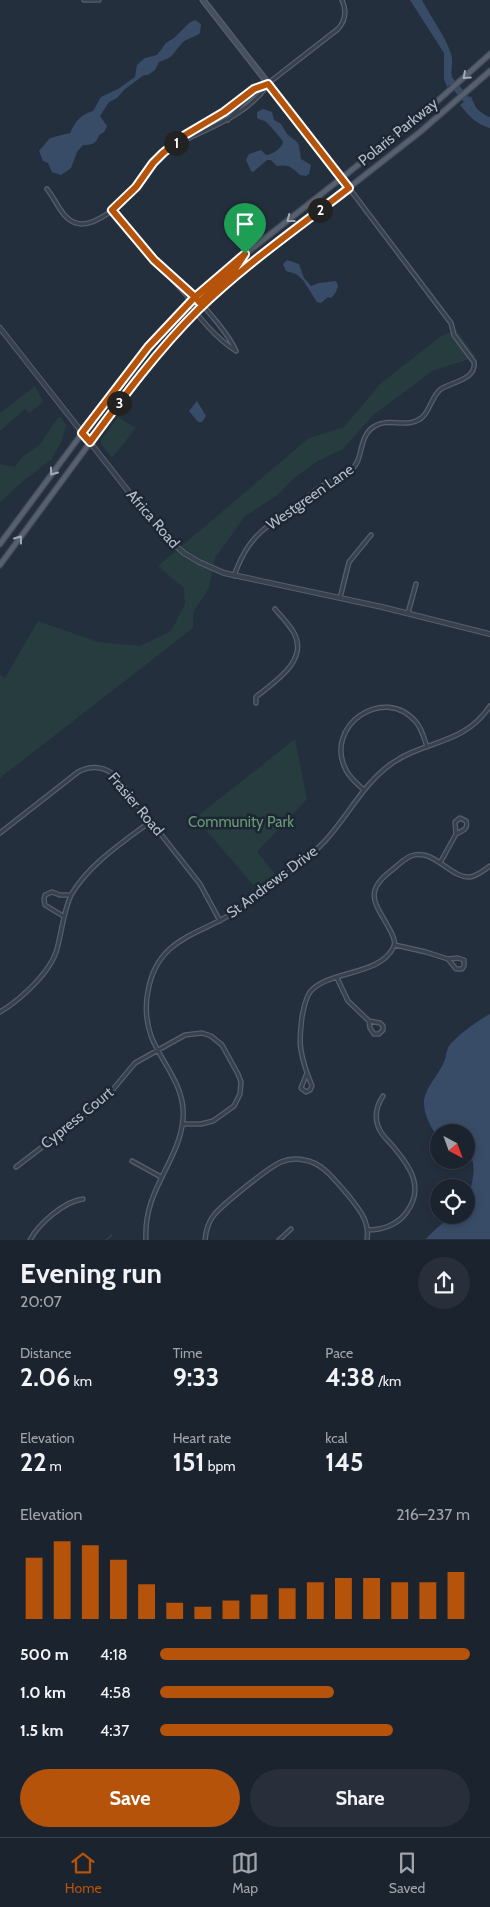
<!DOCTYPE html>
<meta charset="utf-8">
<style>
body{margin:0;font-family:Cabin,sans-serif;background:#282f3a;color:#f1f3f6;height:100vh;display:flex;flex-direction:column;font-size:19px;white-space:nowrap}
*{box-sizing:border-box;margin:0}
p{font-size:16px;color:#a0a4aa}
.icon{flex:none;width:28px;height:28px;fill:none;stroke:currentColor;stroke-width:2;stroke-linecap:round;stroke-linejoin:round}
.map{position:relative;height:1240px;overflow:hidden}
.drawer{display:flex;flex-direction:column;background:#1b232e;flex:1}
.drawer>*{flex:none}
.needle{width:32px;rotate:139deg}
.fabs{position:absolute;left:430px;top:1124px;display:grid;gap:10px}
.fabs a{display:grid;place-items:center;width:45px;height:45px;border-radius:50%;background:#1b232e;box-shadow:0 2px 8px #0003,0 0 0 1px #39404a;font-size:25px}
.pin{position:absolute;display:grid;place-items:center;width:42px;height:42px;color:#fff;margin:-51px -21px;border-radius:50% 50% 50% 0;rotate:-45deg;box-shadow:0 0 5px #0007}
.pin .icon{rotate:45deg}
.km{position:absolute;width:25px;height:25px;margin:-12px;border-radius:50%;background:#222;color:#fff;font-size:14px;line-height:25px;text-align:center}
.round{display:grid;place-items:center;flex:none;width:52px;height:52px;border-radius:26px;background:#282f3a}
.overview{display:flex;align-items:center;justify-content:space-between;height:85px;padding:0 20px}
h1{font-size:28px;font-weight:800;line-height:38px}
.metrics{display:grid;grid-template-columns:repeat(3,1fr);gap:8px;height:85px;padding:5px 20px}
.metrics div{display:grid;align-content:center}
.metrics b{font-size:25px;font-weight:800}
.metrics small{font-size:14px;font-weight:400}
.metrics p{font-size:14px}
.chart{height:140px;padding:10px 20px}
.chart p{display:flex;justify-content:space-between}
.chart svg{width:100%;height:90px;margin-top:5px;stroke:#b45309;stroke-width:6}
.button{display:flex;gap:10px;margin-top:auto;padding:10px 20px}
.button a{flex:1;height:58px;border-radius:30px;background:#b45309;color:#fff;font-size:20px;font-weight:800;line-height:58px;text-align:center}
.button a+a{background:#282f3a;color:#f1f3f6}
ul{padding:0 20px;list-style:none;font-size:16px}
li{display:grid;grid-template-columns:80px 60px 1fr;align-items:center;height:38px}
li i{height:12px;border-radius:6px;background:#b45309}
.tab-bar{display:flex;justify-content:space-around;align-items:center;height:70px;border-top:1px solid #39404a;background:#1b232e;font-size:14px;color:#a0a4aa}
.tab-bar a{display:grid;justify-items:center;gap:2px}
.tab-bar .current{color:#b45309}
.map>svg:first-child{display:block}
.green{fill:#263c3f}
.water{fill:#394c67}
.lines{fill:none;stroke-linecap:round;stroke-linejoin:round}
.stream{stroke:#394c67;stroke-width:1}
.river{stroke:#394c67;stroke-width:7}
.minor-casing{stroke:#565f6c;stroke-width:5.5}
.tertiary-casing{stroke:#565f6c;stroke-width:6}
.secondary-casing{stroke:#565f6c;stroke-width:7}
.primary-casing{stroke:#414a57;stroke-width:7}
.minor{stroke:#38414e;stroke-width:3}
.tertiary{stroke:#38414e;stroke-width:4}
.secondary{stroke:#465061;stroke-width:4.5}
.primary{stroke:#56606e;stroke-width:4.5}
.oneway{stroke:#a1aab7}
.route-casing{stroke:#fff;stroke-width:10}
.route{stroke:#b45309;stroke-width:6}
.labels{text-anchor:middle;stroke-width:5;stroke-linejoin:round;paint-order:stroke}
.street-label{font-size:15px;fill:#b4bcc9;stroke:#1d2633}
.park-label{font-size:15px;fill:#6b9a76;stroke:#1d2633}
</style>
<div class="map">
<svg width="490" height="1240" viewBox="0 0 490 1240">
<rect width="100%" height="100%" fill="#242f3e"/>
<path class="green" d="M 456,329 L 476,357 L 434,370 L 373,415 L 343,449 L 318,461 L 294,478 L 279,494 L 245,516 L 215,558 L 209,588 L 193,613 L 193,628 L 0,778 L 0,675 L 5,678 L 38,621 L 98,642 L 140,646 L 171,631 L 185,604 L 184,588 L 158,566 L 309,438 L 344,427 L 381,383 L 440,337 Z
M 35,386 L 43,402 L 29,413 L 25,409 L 0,431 L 0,413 Z
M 58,417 L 61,417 L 66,425 L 62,441 L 51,460 L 23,481 L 0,502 L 0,464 L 15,467 L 22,457 L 40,444 Z
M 118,417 L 136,428 L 112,458 L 101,444 L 101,440 Z
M 295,739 L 307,799 L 257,852 L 276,875 L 258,890 L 195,818 Z"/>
<path class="water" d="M 410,0 L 422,0 C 431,18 445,35 451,54 C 454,65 449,71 453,81 L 447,87 L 444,79 L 444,53 Z
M 195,20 L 201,24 L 200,33 C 195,37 186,39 182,43 C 171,55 176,56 159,62 L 155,70 L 148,75 L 144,75 L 125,89 L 117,98 L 109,102 L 100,116 L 107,126 L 104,132 L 99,135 C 97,144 91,145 83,145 L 77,152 L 71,168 L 61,175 L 52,172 L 48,163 L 43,161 L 39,151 L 50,138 L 70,133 C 76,121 80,115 93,111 L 101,97 L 118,89 L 135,77 L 137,65 L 145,58 L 157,55 L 166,43 L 174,38 L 189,23 Z
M 471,96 C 474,107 479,113 490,117 L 490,128 C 476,124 469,116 460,105 Z
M 263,109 L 272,112 L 274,120 L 281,124 L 287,134 L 297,142 L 299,146 L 301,159 L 311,165 L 309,174 L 306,176 L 300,175 C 292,167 288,164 277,166 L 271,160 L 267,160 L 253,172 L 251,171 L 246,160 L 249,154 L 261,150 L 266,155 C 272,155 282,148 283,142 C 283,140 267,122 265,121 C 263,120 260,120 257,118 L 257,112 Z
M 287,260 L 299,264 L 304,278 L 311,286 L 319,283 L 336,281 L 338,286 L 336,292 L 331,298 L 328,297 L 321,303 L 317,302 L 303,280 L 296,274 L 286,271 L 283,264 Z
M 197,401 L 206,416 L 202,422 L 198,422 L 189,411 Z
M 490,1014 L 490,1239 L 426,1239 C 438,1227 448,1215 466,1215 C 466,1195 483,1166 466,1150 L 466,1132 L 439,1132 L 439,1139 C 432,1129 424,1116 424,1103 C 424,1089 438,1076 444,1062 C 446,1058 446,1052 448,1048 C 453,1038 480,1019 490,1014 Z"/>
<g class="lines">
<path class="stream" d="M 106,1240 L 112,1235"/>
<path class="river" d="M 448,75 L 448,78 L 471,105"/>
<g class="minor-casing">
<path id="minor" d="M 84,0 L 99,0
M 228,120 L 244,102 L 338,29 C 346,20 347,11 342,0
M 181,140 L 187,139 C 216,125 248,113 267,86
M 47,189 C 56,200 62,219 76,223 C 95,229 124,202 135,188 C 145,176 152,162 164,152 C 183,137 204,127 224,112 C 240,101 250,90 268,84
M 112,210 L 187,296 C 193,314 220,341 236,351
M 168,272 C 187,286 227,330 236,351
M 234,576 C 242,553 253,535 274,522 C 281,518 288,515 294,510 C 302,504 308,496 316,490 C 327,482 340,479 350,471 C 365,460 357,436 375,426 C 388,418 403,427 416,421 C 430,416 430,397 441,389 C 452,382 477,379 474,362 L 454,335 L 451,323 L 349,188
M 340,598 L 349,562 L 371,535
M 408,613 L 416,584
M 256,703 L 256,697 C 274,682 309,661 294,633 C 289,624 281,616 275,609
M 364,790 C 357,784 350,778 346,770 C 323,726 384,684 416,722 C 422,729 424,738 427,747
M 460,818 L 466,821 C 469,829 462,831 456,834 L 455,822 Z
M 0,833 L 78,772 C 91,765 106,766 116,777 L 200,884 L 220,921
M 440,863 L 456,834
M 63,916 L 45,905 L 44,899 L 45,895 L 52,892 L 60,895 L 71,895 C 89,864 122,843 151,821
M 395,945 L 426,952 L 448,959
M 448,959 L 458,958 L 464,960 L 464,966 L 462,969 L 456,969 Z
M 337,978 L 348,1001 L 369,1021
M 0,1012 C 20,1000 51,972 57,949 C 62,931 63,913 71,895
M 369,1021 L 380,1023 L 383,1026 L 383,1030 L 379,1034 L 374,1034 L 370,1028 Z
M 307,1073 C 299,1049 299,1041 302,1017 C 304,1008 305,999 310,992 C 328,970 379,976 393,948 C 396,943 394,939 392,934 C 378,905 360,894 392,870 C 398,865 404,859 411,856 C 433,847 451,879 470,877 C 477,876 484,870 490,866
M 307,1073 L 312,1086 L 310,1090 L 306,1092 L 301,1088 Z
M 132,1161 L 161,1177
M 16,1167 L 105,1099 L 135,1063 L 185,1035 L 202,1033 L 211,1036 L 222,1045 L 238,1074 L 241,1082 L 240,1094 L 234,1106 L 213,1121 L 201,1124 L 183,1124
M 368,1230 C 382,1230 397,1225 406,1213 C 426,1187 409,1165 391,1144 C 386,1139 380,1133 378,1126 C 374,1115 377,1105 383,1096
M 30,1240 C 39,1223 65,1201 83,1199
M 146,1240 C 143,1189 179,1163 183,1119 C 186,1086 162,1064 151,1036 C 146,1021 145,1006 148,991 C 158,934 205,935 242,907 C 270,886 301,866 325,841 C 348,816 363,784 391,764 C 426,739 463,746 490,706
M 205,1240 C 206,1230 208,1222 214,1215 C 223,1204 269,1167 281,1162 C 288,1159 296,1158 304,1160 C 324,1163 335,1181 348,1195 C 359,1209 370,1221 367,1240
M 279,1240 L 291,1229"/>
</g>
<g class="tertiary-casing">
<path id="tertiary" d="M 0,328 L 162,534 L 184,553 L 199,562 L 224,573 L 382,607 L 490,634"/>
</g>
<g class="secondary-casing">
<path id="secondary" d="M 203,0 L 342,178"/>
</g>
<g class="primary-casing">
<path id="primary" d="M 197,311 C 203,287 234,278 244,256
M 0,544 L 132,366 L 163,330 L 195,297 L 230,266 L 424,113 L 490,54
M 0,565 L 131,387 L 158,353 L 197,312 L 245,269 L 420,132 L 490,71"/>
</g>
<use href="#minor" class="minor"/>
<use href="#tertiary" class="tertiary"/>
<use href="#secondary" class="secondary"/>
<use href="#primary" class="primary"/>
</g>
<defs><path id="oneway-chevron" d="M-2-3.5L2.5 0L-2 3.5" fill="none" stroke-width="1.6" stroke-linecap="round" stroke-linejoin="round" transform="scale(1.25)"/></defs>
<g class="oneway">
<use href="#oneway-chevron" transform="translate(466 76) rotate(138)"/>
<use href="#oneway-chevron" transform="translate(290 219) rotate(142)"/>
<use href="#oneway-chevron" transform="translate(53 472) rotate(126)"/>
<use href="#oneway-chevron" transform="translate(19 539) rotate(-54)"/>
</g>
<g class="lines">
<g class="route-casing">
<path id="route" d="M 245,254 L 195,297 L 154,260 L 112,210 L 136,187 L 153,163 L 163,153 L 185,135 L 224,112 L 254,89 L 268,84 L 349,188 C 299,227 244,265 198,310 C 158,350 124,396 90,442 L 82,433 L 148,347 L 195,297 L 199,302 L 236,268 L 245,254"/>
</g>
<use href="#route" class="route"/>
</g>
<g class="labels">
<g class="street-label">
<text transform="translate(398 132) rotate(-39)" y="5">Polaris Parkway</text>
<text transform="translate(310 497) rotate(-35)" y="5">Westgreen Lane</text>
<text transform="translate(153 519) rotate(49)" y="5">Africa Road</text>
<text transform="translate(136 804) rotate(50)" y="5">Frasier Road</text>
<text transform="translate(272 882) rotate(-37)" y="5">St Andrews Drive</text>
<text transform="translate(77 1118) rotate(-39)" y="5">Cypress Court</text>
</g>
<g class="park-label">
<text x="241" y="827">Community Park</text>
</g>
</g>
</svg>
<div class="fabs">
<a><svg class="needle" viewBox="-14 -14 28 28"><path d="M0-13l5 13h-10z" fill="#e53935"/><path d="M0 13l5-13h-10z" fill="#a0a4aa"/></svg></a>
<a><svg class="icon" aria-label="locate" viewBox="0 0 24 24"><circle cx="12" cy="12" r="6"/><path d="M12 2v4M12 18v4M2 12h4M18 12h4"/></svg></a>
</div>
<div class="pin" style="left:245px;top:254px;background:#1e9e55"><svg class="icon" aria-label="arrive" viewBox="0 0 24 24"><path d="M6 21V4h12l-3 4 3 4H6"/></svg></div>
<b class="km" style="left:176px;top:143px">1</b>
<b class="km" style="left:320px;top:210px">2</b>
<b class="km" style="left:119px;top:403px">3</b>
</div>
<section class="drawer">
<div class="overview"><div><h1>Evening run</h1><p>20:07</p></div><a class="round"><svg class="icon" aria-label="share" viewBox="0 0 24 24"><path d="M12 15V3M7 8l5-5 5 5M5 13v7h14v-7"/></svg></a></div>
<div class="metrics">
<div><p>Distance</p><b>2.06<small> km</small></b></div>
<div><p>Time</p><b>9:33</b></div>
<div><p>Pace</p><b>4:38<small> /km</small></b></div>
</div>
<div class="metrics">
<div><p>Elevation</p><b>22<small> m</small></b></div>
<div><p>Heart rate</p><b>151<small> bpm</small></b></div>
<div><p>kcal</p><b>145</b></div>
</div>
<div class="chart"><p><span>Elevation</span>216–237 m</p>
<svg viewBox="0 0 160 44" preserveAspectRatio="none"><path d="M5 44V14M15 44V6M25 44V8M35 44V15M45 44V27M55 44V36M65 44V38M75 44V35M85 44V32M95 44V29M105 44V26M115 44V24M125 44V24M135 44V26M145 44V26M155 44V21"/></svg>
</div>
<ul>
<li><b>500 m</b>4:18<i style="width:100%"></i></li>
<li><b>1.0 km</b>4:58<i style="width:56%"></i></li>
<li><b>1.5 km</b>4:37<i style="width:75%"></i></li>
</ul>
<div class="button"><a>Save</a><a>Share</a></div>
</section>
<nav class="tab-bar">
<a class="current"><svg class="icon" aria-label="home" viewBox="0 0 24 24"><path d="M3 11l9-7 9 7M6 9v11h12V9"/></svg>Home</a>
<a><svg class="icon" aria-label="map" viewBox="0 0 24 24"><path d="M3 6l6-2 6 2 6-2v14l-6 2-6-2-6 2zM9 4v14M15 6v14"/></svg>Map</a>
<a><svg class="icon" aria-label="saved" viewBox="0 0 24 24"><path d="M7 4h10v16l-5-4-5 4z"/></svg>Saved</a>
</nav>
